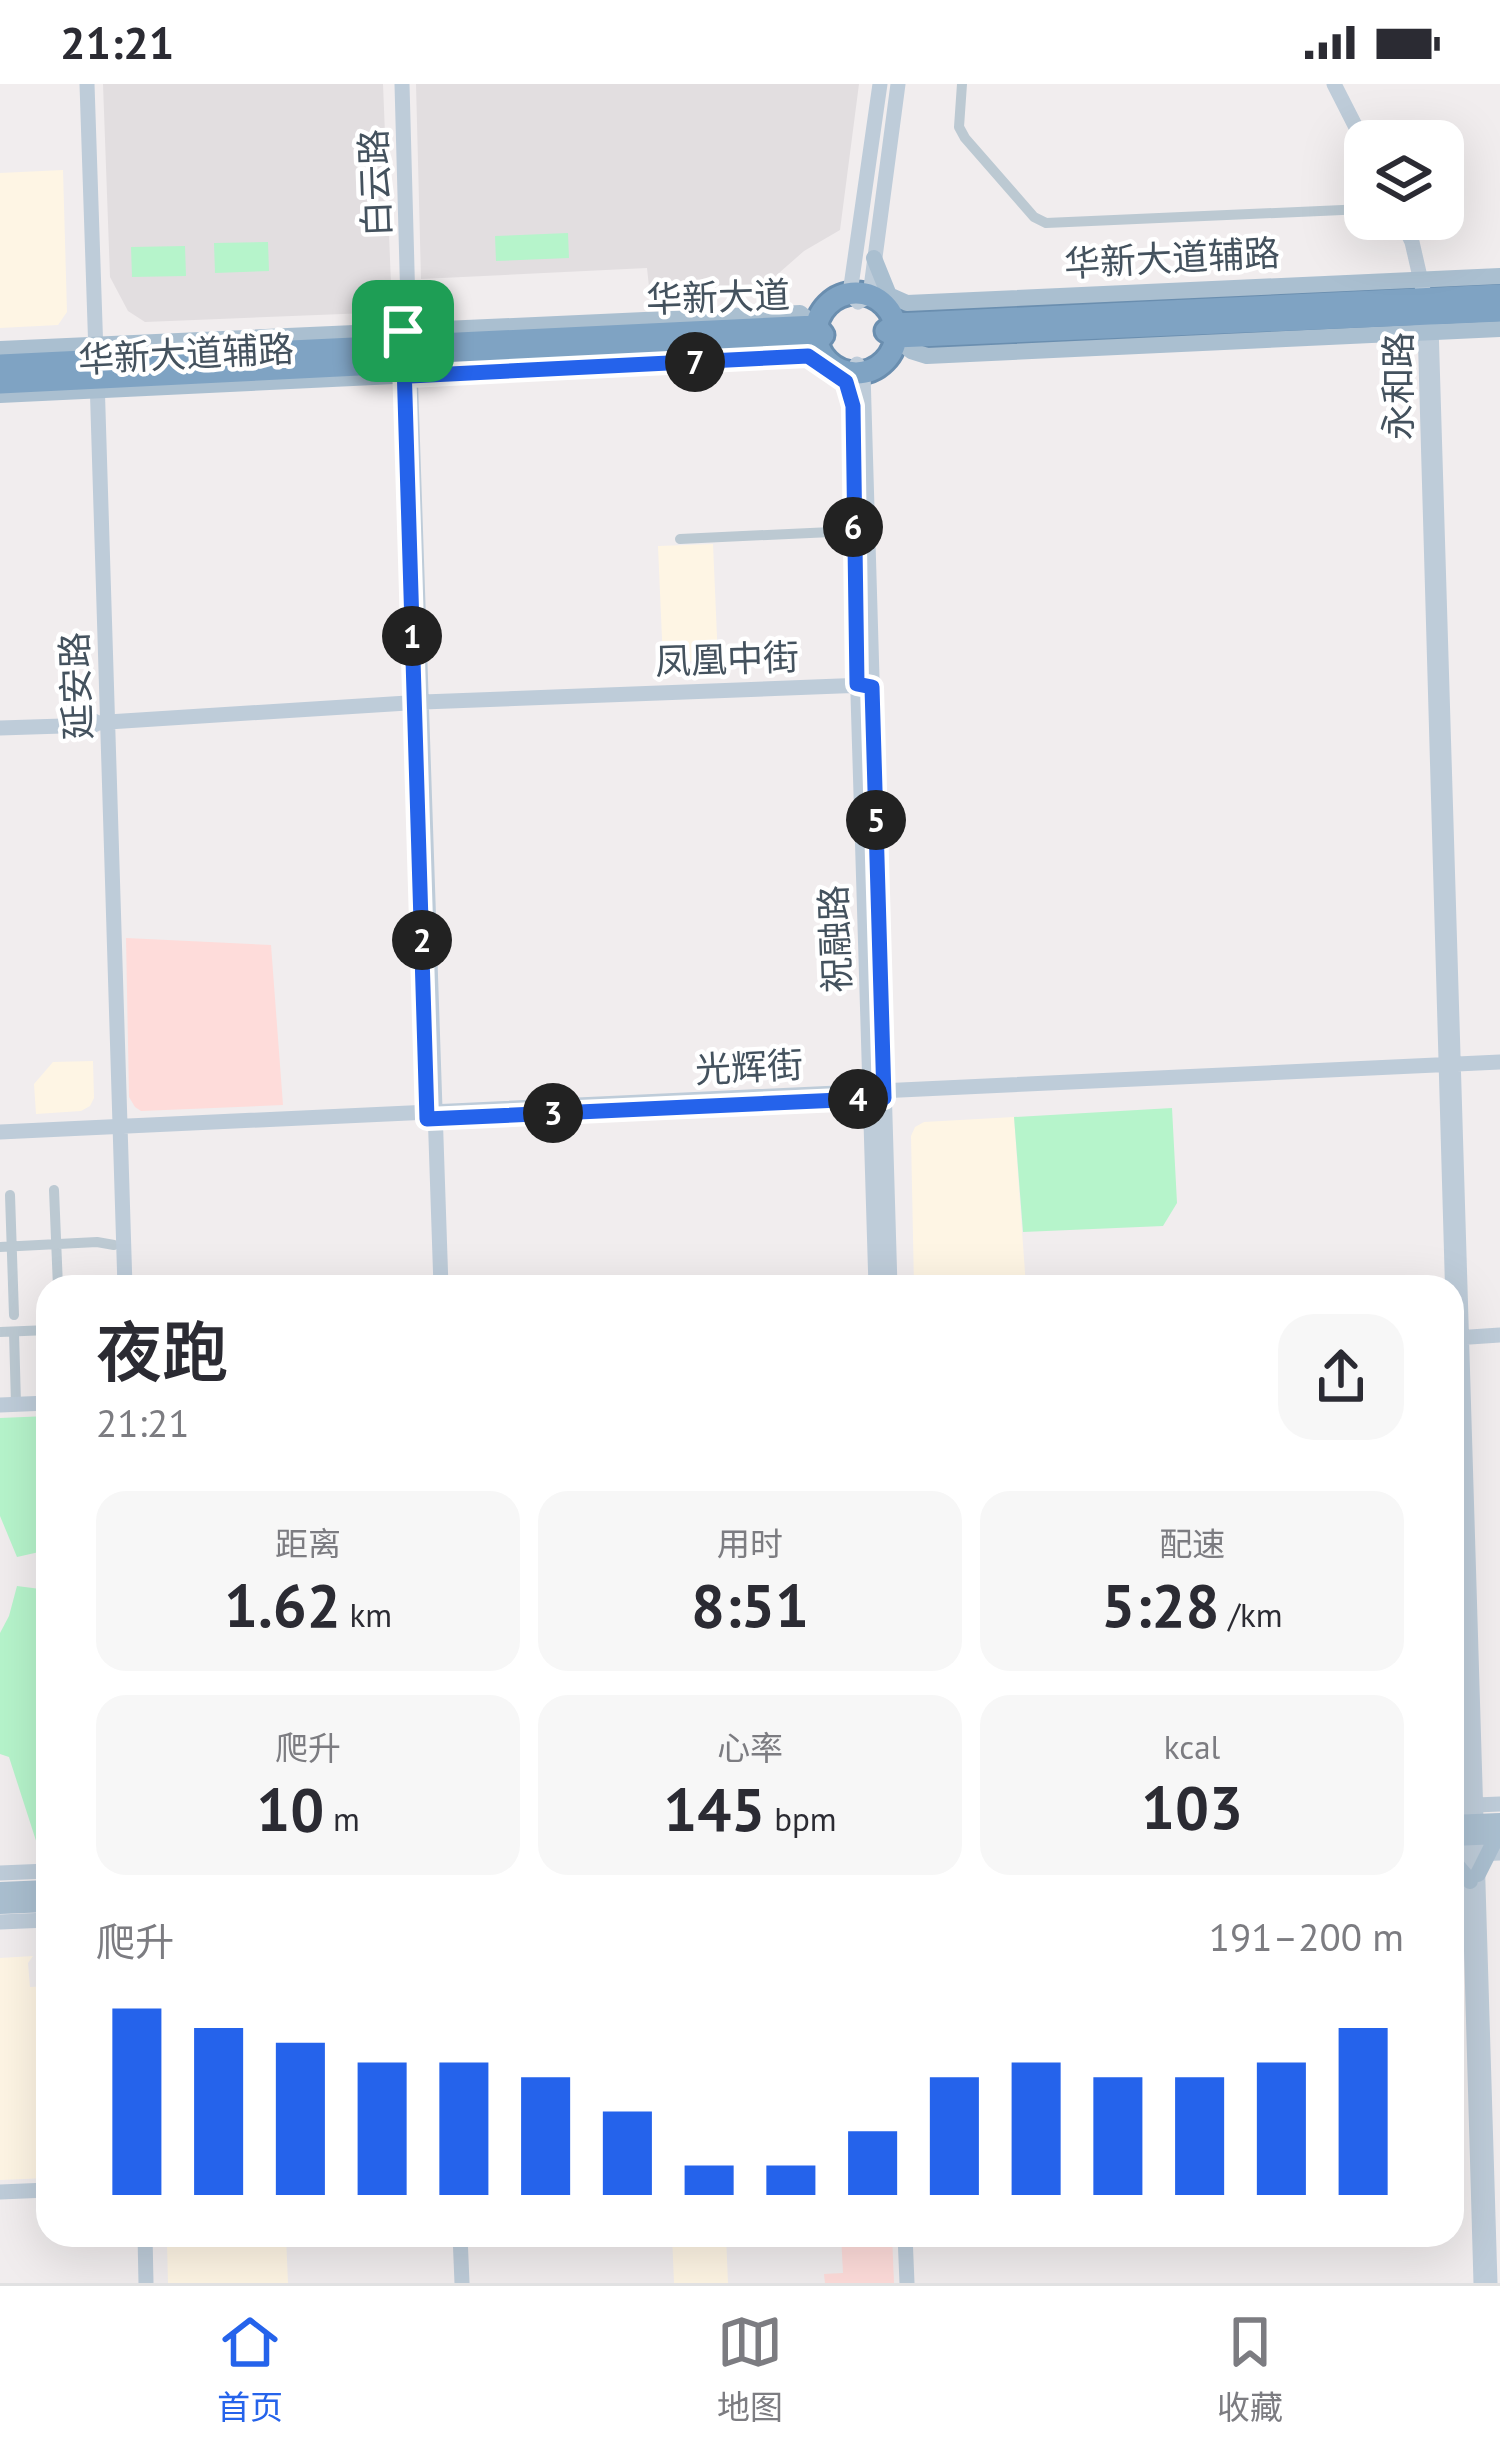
<!DOCTYPE html>
<html lang="zh">
<meta charset="utf-8">
<style>
body{margin:0;font-family:"PT Sans","Noto Sans SC",sans-serif;background:#f7f7f7;color:#2b2b33;height:100vh;display:flex;flex-direction:column;font-size:45px;white-space:nowrap}
*{box-sizing:border-box;margin:0}
p{font-size:39px;color:#7c7c81}
.icon{flex:none;width:66px;height:66px;fill:none;stroke:currentColor;stroke-width:2;stroke-linecap:round;stroke-linejoin:round}
.map{position:relative;flex:1;overflow:hidden}
.drawer{position:absolute;left:36px;top:1191px;width:1428px;height:972px;display:flex;flex-direction:column;background:#fff;border-radius:36px;box-shadow:0 12px 48px #0002}
.drawer>*{flex:none}
.buttons{position:absolute;left:1344px;top:36px;display:grid;gap:24px}
.buttons a{display:grid;place-items:center;width:120px;height:120px;border-radius:24px;background:#fff;box-shadow:0 12px 48px #0002;font-size:60px}
.pin{position:absolute;display:grid;place-items:center;width:102px;height:102px;color:#fff;margin:-51px;border-radius:24px;box-shadow:0 6px 18px #0006}
.km{position:absolute;width:60px;height:60px;margin:-30px;border-radius:50%;background:#222;color:#fff;font-size:33px;line-height:60px;text-align:center}
.round{display:grid;place-items:center;flex:none;width:126px;height:126px;border-radius:36px;background:#f7f7f7}
.headline{display:flex;align-items:center;justify-content:space-between;height:204px;padding:0 60px}
h1{font-size:66px;font-weight:600;line-height:90px}
.figures{display:grid;grid-template-columns:repeat(3,1fr);gap:18px;height:204px;padding:12px 60px}
.figures div{display:grid;align-content:center;border-radius:30px;background:#f7f7f7;text-align:center}
.figures b{font-size:60px;font-weight:600}
.figures small{font-size:33px;font-weight:400}
.figures p{font-size:33px}
.chart{height:336px;padding:24px 60px}
.chart p{display:flex;justify-content:space-between}
.chart svg{width:100%;height:216px;margin-top:12px;stroke:#2563eb;stroke-width:6}
.status{display:flex;justify-content:space-between;align-items:center;height:84px;padding:0 60px;background:#fff;direction:ltr}
.status svg{height:33px;fill:currentColor}
.dock{display:flex;justify-content:space-around;align-items:center;height:168px;border-top:3px solid #e1e1e2;background:#fff;font-size:33px;color:#7c7c81}
.dock a{display:grid;justify-items:center;gap:6px}
.dock .on{color:#2563eb}
.map>svg:first-child{display:block}
.commercial{fill:#fef5e4}
.education{fill:#e2dee0}
.medical{fill:#fedcda}
.green{fill:#b6f4cb}
.lines{fill:none;stroke-linecap:round;stroke-linejoin:round}
.highway-casing{stroke:#6a8eaf;stroke-width:27}
.street{stroke:#bcc9d2;stroke-width:10}
.secondary{stroke:#beccd9;stroke-width:15}
.primary{stroke:#aabfd0;stroke-width:16}
.highway{stroke:#7fa3c3;stroke-width:21}
.route-casing{stroke:#fff;stroke-width:24}
.route{stroke:#2563eb;stroke-width:15}
.labels{text-anchor:middle;stroke-width:9;stroke-linejoin:round;paint-order:stroke}
.street-label{font-size:36px;fill:#44525e;stroke:#fff}
</style>
<div class="status"><b>21:21</b><svg viewBox="0 0 49 12"><path d="M0 12V9h3v3zM5 12V6h3v6zM10 12V3h3v9zM15 12V0h3v12zM26 1h20v11H26zM47 4h2v5h-2z"/></svg></div>
<div class="map">
<svg width="1500" height="2199" viewBox="0 0 1500 2199">
<rect width="100%" height="100%" fill="#f1edee"/>
<path class="commercial" d="M 63,86 L 67,228 L 58,241 L 0,244 L 0,89 Z
M 713,460 L 718,576 L 663,578 L 658,462 Z
M 93,977 L 94,1014 L 90,1022 L 81,1027 L 36,1030 L 34,1000 L 53,978 Z
M 1014,1033 L 1026,1203 L 914,1203 L 911,1052 L 915,1043 L 924,1038 Z
M 33,1872 L 28,1879 L 30,1903 L 48,1902 L 48,2094 L 0,2096 L 0,1874 Z
M 672,2151 L 726,2151 L 728,2199 L 674,2199 Z
M 286,2152 L 288,2199 L 168,2199 L 167,2159 Z"/>
<path class="education" d="M 103,0 L 383,0 L 391,200 L 368,229 L 145,238 L 128,227 L 110,193 Z
M 416,0 L 859,0 L 840,146 L 804,167 L 771,196 L 737,208 L 650,212 L 647,184 L 421,195 Z"/>
<path class="medical" d="M 126,854 L 271,861 L 283,1021 L 141,1027 L 135,1023 L 129,1013 Z
M 841,2151 L 892,2151 L 894,2199 L 825,2199 L 824,2190 L 843,2189 Z"/>
<path class="green" d="M 568,149 L 569,174 L 496,177 L 495,152 Z
M 268,158 L 269,187 L 215,189 L 214,159 Z
M 185,162 L 186,192 L 132,193 L 131,163 Z
M 1172,1024 L 1177,1119 L 1163,1142 L 1023,1148 L 1014,1033 Z
M 48,1332 L 48,1466 L 17,1473 L 0,1432 L 0,1334 Z
M 17,1502 L 48,1506 L 48,1765 L 39,1766 L 9,1673 L 0,1670 L 0,1549 L 9,1532 Z"/>
<g class="lines">
<g class="highway-casing">
<path id="highway" d="M816 249a40 40 0 1 1 80 0a40 40 0 1 1-80 0Z
M 1500,211 L 895,240 L 886,247 L 896,253 L 1500,227
M 0,281 L 773,244 L 816,242 L 823,251 L 817,258 L 0,299"/>
</g>
<path class="street" d="M 962,0 L 959,43 L 965,54 L 1034,133 L 1046,139 L 1365,125
M 680,455 L 853,447
M 54,1106 L 58,1203
M 10,1111 L 14,1231
M 0,1163 L 97,1158 L 114,1161
M 0,1248 L 48,1246
M 14,1248 L 16,1320"/>
<path class="secondary" d="M 87,0 L 96,270
M 402,0 L 409,259
M 880,0 L 850,209 L 858,218 L 870,211 L 898,0
M 1334,0 L 1365,61
M 1401,135 L 1412,158 L 1423,206
M 1431,241 L 1490,2199
M 1425,242 L 1481,2199
M 410,283 L 441,1203
M 97,294 L 125,1203
M 108,638 L 423,618 L 865,601
M 0,644 L 94,641 L 98,639 L 94,637
M 0,1048 L 1500,978
M 876,1203 L 853,447 L 853,289 L 857,280 L 863,289 L 890,1203
M 1455,1254 L 1500,1251
M 0,1321 L 48,1319
M 1452,1722 L 1500,1720
M 1452,1771 L 1500,1769
M 0,1789 L 48,1787
M 0,1838 L 48,1836
M 0,2108 L 48,2106
M 145,2151 L 146,2199
M 460,2151 L 462,2199
M 905,2151 L 907,2199"/>
<path class="primary" d="M 874,174 L 889,211 L 907,219 L 1500,192
M 896,253 L 911,267 L 927,272 L 1500,245
M 0,265 L 800,229 L 816,242
M 0,311 L 808,272 L 846,299 L 853,322
M 1452,1739 L 1500,1737
M 1452,1754 L 1500,1752
M 1452,1776 L 1470,1797
M 1478,1790 L 1497,1752
M 0,1806 L 48,1804
M 0,1822 L 48,1820"/>
<use href="#highway" class="highway"/>
</g>
<g class="lines">
<g class="route-casing">
<path id="route" d="M 403,247 L 409,247 L 410,292 L 808,272 L 846,298 L 853,322 L 857,600 L 872,603 L 884,1014 L 427,1035 Z"/>
</g>
<use href="#route" class="route"/>
</g>
<g class="labels">
<g class="street-label">
<text transform="translate(375 99) rotate(-92)" y="13">白云路</text>
<text transform="translate(1172 174) rotate(-3)" y="13">华新大道辅路</text>
<text transform="translate(718 213) rotate(-2)" y="13">华新大道</text>
<text transform="translate(186 270) rotate(-3)" y="13">华新大道辅路</text>
<text transform="translate(1398 302) rotate(-90)" y="13">永和路</text>
<text transform="translate(727 575) rotate(-2)" y="13">凤凰中街</text>
<text transform="translate(76 602) rotate(-92)" y="13">延安路</text>
<text transform="translate(835 855) rotate(-92)" y="13">祝融路</text>
<text transform="translate(749 983) rotate(-3)" y="13">光辉街</text>
</g>
</g>
</svg>
<div class="buttons">
<a><svg class="icon" aria-label="layers" viewBox="0 0 24 24"><path d="M12 4l9 5-9 5-9-5zM3 14l9 5 9-5"/></svg></a>
</div>
<div class="pin" style="left:403px;top:247px;background:#1e9e55"><svg class="icon" aria-label="arrive" viewBox="0 0 24 24"><path d="M6 21V4h12l-3 4 3 4H6"/></svg></div>
<b class="km" style="left:412px;top:552px">1</b>
<b class="km" style="left:422px;top:856px">2</b>
<b class="km" style="left:553px;top:1029px">3</b>
<b class="km" style="left:858px;top:1015px">4</b>
<b class="km" style="left:876px;top:736px">5</b>
<b class="km" style="left:853px;top:443px">6</b>
<b class="km" style="left:695px;top:278px">7</b>
<section class="drawer">
<div class="headline"><div><h1>夜跑</h1><p>21:21</p></div><a class="round"><svg class="icon" aria-label="share" viewBox="0 0 24 24"><path d="M12 15V3M7 8l5-5 5 5M5 13v7h14v-7"/></svg></a></div>
<div class="figures">
<div><p>距离</p><b>1.62<small> km</small></b></div>
<div><p>用时</p><b>8:51</b></div>
<div><p>配速</p><b>5:28<small> /km</small></b></div>
</div>
<div class="figures">
<div><p>爬升</p><b>10<small> m</small></b></div>
<div><p>心率</p><b>145<small> bpm</small></b></div>
<div><p>kcal</p><b>103</b></div>
</div>
<div class="chart"><p><span>爬升</span>191–200 m</p>
<svg viewBox="0 0 160 44" preserveAspectRatio="none"><path d="M5 44V6M15 44V10M25 44V13M35 44V17M45 44V17M55 44V20M65 44V27M75 44V38M85 44V38M95 44V31M105 44V20M115 44V17M125 44V20M135 44V20M145 44V17M155 44V10"/></svg>
</div>
</section>
</div>
<nav class="dock">
<a class="on"><svg class="icon" aria-label="home" viewBox="0 0 24 24"><path d="M3 11l9-7 9 7M6 9v11h12V9"/></svg>首页</a>
<a><svg class="icon" aria-label="map" viewBox="0 0 24 24"><path d="M3 6l6-2 6 2 6-2v14l-6 2-6-2-6 2zM9 4v14M15 6v14"/></svg>地图</a>
<a><svg class="icon" aria-label="saved" viewBox="0 0 24 24"><path d="M7 4h10v16l-5-4-5 4z"/></svg>收藏</a>
</nav>
